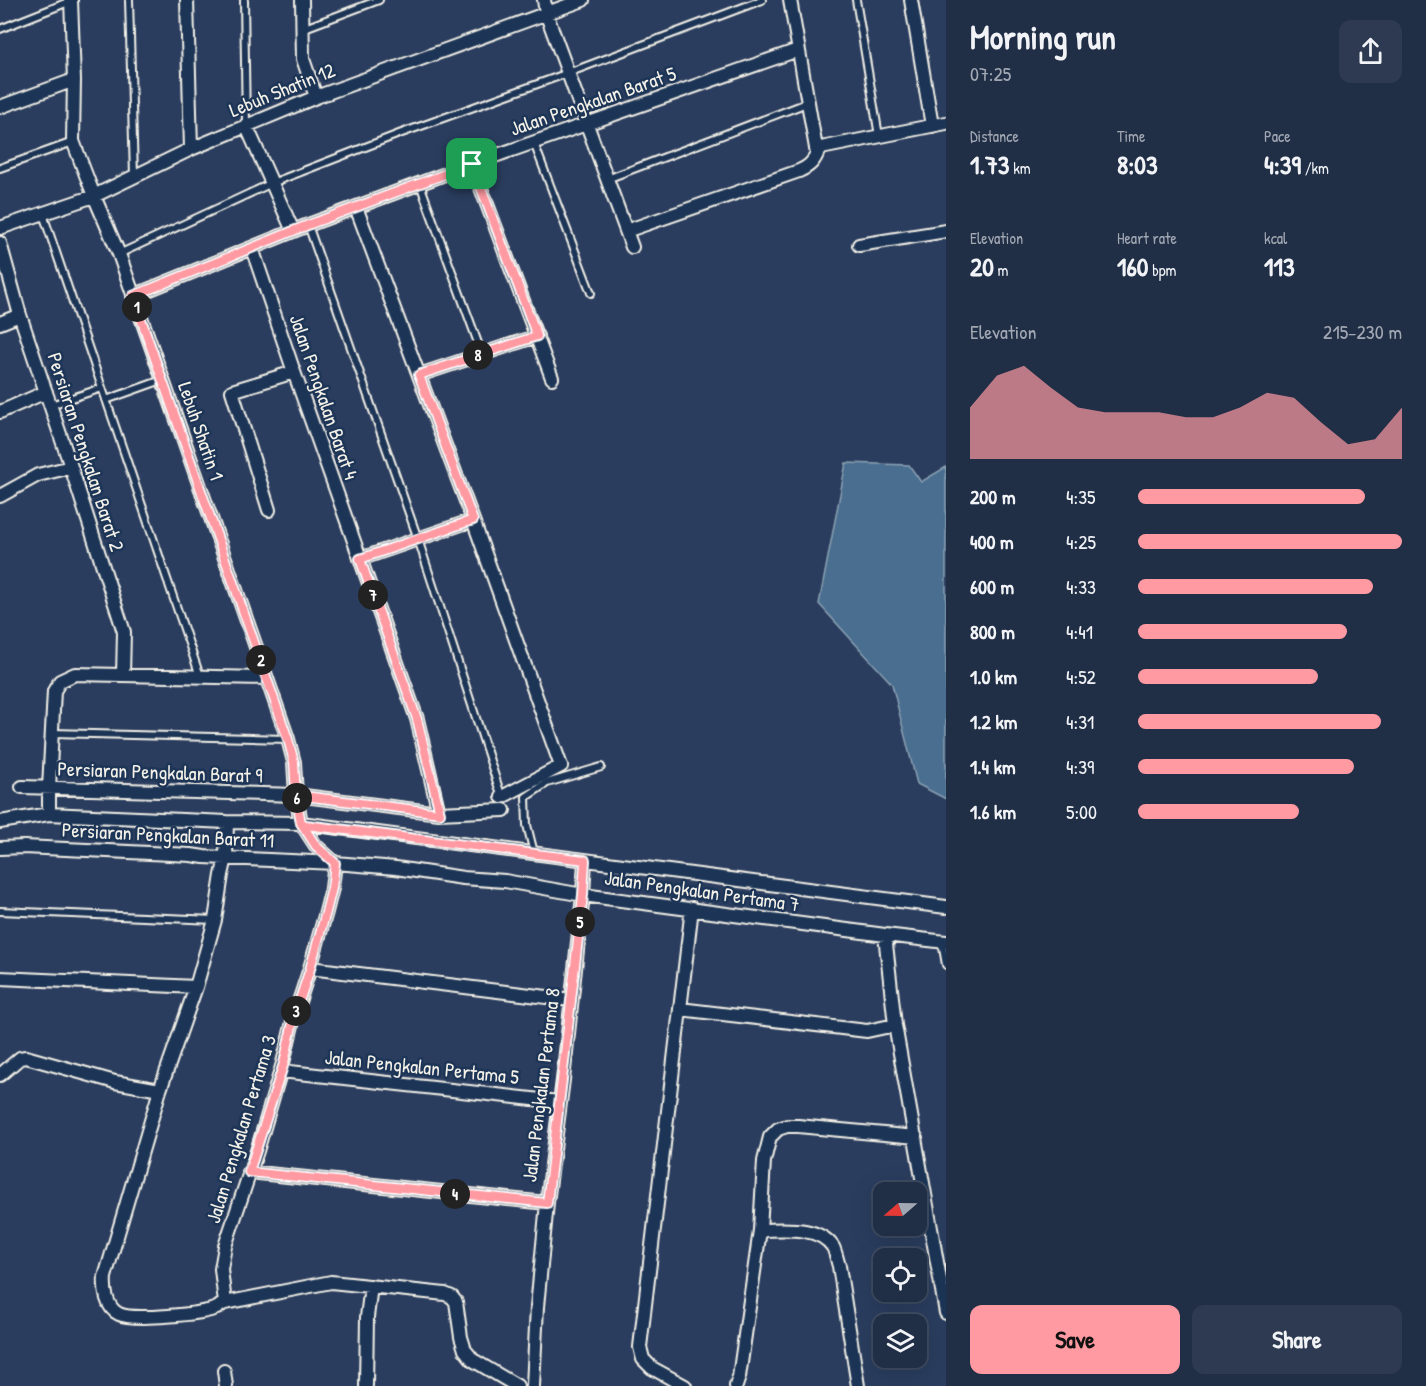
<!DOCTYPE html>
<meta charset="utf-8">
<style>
body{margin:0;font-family:"Patrick Hand",sans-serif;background:#2d3a51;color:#f1f3f6;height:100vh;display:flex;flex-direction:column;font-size:22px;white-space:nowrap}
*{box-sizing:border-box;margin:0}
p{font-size:20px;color:#a2a8b3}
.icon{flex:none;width:33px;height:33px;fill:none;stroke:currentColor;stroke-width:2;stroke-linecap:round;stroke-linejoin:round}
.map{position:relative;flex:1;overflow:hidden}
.drawer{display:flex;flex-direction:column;background:#202e46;width:480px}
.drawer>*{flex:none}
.needle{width:39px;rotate:250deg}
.fabs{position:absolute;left:873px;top:1182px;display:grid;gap:12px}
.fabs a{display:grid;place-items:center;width:54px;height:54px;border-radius:12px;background:#202e46;box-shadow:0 6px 24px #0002,0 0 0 2px #3d4a5f;font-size:30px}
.pin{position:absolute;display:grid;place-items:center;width:51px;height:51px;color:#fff;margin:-26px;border-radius:12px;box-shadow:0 3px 9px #0006}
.km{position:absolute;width:30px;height:30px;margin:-15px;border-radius:50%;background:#222;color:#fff;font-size:16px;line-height:30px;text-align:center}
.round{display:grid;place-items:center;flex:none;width:63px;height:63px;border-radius:12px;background:#2d3a51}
.head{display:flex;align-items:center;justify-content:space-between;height:102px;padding:0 24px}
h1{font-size:33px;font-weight:700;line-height:45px}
.figures{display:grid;grid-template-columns:repeat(3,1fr);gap:9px;height:102px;padding:6px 24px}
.figures div{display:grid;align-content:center}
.figures b{font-size:26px;font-weight:700}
.figures small{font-size:16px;font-weight:400}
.figures p{font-size:16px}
.chart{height:168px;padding:12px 24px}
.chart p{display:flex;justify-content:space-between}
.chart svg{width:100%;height:108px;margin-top:6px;fill:#ff9aa2;opacity:.7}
.button{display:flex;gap:12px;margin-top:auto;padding:12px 24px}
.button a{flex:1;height:69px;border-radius:12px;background:#ff9aa2;color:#111;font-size:24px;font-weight:700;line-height:69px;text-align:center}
.button a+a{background:#2d3a51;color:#f1f3f6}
ul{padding:0 24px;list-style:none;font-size:20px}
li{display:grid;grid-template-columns:96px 72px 1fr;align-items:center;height:45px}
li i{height:15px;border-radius:8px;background:#ff9aa2}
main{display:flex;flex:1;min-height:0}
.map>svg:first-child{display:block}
.water{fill:#486e90;stroke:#8da2b3;stroke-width:1.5}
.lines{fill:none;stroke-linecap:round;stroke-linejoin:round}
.service-casing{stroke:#f4f1e8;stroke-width:10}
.minor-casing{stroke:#f4f1e8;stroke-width:16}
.service{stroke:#1d3557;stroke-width:6}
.minor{stroke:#1d3557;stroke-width:12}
.route-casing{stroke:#fff;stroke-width:12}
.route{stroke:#ff9aa2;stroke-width:8}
.labels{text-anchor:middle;stroke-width:5;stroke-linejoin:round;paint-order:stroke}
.street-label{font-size:20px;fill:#f4f1e8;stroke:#1d3557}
</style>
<main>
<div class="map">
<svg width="946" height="1386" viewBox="0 0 946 1386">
<rect width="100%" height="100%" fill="#2a3d5e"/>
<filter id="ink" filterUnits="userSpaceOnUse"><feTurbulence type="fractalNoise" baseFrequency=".0167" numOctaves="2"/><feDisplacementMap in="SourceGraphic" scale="12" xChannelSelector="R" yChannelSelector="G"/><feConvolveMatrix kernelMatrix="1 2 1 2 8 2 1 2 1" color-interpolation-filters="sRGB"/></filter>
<g filter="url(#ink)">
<path class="water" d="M 846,463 L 909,465 L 921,482 L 946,467 L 946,799 L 917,784 L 892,684 L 819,604 Z"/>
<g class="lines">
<g class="service-casing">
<path id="service" d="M 129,0 L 134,176
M 244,0 L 246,125
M 856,0 L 879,136
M 0,29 L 71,1
M 302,29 L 379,0
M 534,143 L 591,293
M 0,168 L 73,142
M 607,179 L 807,103
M 420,184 L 482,354
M 43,214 L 200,676
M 308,225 L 418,539 L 502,798
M 119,254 L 272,183 L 399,134 L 568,73 L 762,0
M 106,400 L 162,380
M 51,405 L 102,388
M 52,733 L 288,739
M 534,853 L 527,825 L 526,797 L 547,783 L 601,767
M 0,911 L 215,920
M 942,942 L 946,965"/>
</g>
<g class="minor-casing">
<path id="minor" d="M 71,0 L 74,80 L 73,141 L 94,196 L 119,254 L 288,739 L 294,762 L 296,795 L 301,823 L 316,846 L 335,863
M 187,0 L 191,149
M 302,0 L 303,59 L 316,97
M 544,0 L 546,13 L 632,247
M 911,0 L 932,126
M 0,107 L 74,80
M 246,125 L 293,231
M 816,149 L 946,123
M 472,164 L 552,378
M 356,207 L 473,520 L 561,766 L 502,797
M 0,228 L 94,196 L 191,149 L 316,97 L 583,0
M 626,231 L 799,171 C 808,167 813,163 817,154 L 790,0
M 0,243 L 20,315 L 71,467 L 124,632 L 123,675
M 859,245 L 946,231
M 252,248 L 294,372 L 417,719 L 439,813
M 133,296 L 308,225 L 472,164 L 798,50
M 0,323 L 20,315
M 419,375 L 537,336
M 0,412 L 46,392
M 0,496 L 38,475 L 71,467
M 269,510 L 232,391 L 294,372
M 360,559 L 473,520
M 22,787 L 296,795 L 439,813 L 504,810
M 49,814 L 49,788 L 54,691 L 60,681 L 75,674 L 267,678
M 0,822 L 49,814 L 227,822 L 301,823 L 946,907
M 227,822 L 226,858 L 222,875 L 215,920 L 196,987 L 160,1090 L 105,1277 C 104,1289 106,1308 119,1314 C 133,1321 203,1314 217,1308 C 220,1306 222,1304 225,1303 L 331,1282 L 445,1294 L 452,1297 L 456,1302 L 461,1337 L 465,1350 L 473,1360 L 517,1386
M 0,848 L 24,847 L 191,855 L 204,857 L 335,863 L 396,868 L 463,878 L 505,881 L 583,895 L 885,935 L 946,942
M 885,935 L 895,1025 L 946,1313
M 310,968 L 571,1000
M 0,978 L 196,987
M 680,1009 L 867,1031 L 895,1025
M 281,1071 L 559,1102
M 0,1075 L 20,1058 L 26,1057 L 115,1082 L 160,1090
M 249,1172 L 547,1203
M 760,1230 C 784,1230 818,1225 833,1247 C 836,1253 837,1260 839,1266 L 858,1386
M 225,1303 L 221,1269 L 225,1246 L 257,1151 L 283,1063 L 294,1017 L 310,968 L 326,912 L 332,888 L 335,863
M 224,1371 L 226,1386
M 366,1386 L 367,1317 L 371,1286
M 533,1386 L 537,1307 L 547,1203 L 563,1080 L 583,895 L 585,860
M 685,1386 L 652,1368 L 643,1359 L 640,1347 L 692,908
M 736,1386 L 739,1377 L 760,1230 L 764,1161 L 770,1137 L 778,1129 L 787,1126 L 798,1126 L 916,1137"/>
</g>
<use href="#service" class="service"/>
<use href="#minor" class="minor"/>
</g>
</g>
<g class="lines" filter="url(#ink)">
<g class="route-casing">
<path id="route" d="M 472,164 L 308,225 L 133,296 L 288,739 L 294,762 L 296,795 L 301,823 L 316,846 L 335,863 L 332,888 L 326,912 L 310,969 L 294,1017 L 284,1063 L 249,1172 L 547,1203 L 562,1080 L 583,895 L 585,860 L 306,825 L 301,823 L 296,795 L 440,813 L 417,719 L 360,559 L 473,520 L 419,375 L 537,336 L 472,164"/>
</g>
<use href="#route" class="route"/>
</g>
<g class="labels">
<g class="street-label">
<text transform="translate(282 90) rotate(-22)" y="7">Lebuh Shatin 12</text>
<text transform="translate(593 101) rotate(-19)" y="7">Jalan Pengkalan Barat 5</text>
<text transform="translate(324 397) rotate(71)" y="7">Jalan Pengkalan Barat 4</text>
<text transform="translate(201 431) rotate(71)" y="7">Lebuh Shatin 1</text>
<text transform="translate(86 452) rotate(72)" y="7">Persiaran Pengkalan Barat 2</text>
<text transform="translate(160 772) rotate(2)" y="7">Persiaran Pengkalan Barat 9</text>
<text transform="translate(168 835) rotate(3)" y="7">Persiaran Pengkalan Barat 11</text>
<text transform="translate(702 891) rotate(8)" y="7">Jalan Pengkalan Pertama 7</text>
<text transform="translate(422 1067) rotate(6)" y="7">Jalan Pengkalan Pertama 5</text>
<text transform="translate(541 1085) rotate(-83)" y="7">Jalan Pengkalan Pertama 8</text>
<text transform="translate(241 1129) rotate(-73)" y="7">Jalan Pengkalan Pertama 3</text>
</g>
</g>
</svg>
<div class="fabs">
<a><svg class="needle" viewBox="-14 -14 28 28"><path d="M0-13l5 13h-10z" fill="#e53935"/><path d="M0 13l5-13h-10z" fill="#a2a8b3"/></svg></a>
<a><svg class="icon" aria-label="locate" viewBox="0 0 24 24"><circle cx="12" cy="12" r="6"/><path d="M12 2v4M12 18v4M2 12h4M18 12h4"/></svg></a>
<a><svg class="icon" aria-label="layers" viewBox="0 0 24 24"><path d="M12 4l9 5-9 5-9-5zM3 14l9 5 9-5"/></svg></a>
</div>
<div class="pin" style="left:472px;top:164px;background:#1e9e55"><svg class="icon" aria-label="arrive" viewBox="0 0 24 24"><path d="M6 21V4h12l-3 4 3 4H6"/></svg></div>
<b class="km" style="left:137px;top:307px">1</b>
<b class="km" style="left:261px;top:660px">2</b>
<b class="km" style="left:296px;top:1011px">3</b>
<b class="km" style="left:455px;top:1194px">4</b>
<b class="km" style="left:580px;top:922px">5</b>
<b class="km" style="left:297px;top:798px">6</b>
<b class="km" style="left:373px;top:595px">7</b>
<b class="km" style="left:478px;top:355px">8</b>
</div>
<section class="drawer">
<div class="head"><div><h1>Morning run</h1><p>07:25</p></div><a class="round"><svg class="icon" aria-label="share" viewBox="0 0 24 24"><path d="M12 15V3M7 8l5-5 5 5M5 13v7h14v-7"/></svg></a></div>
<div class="figures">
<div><p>Distance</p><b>1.73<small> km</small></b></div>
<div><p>Time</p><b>8:03</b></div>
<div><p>Pace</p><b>4:39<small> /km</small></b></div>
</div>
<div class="figures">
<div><p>Elevation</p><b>20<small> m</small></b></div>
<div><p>Heart rate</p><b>160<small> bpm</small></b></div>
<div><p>kcal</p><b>113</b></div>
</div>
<div class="chart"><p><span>Elevation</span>215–230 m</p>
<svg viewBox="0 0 160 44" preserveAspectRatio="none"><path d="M0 44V23L10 10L20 6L30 15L40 23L50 25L60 25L70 25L80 27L90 27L100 23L110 17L120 19L130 29L140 38L150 36L160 23V44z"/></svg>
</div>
<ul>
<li><b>200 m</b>4:35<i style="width:86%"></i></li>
<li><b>400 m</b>4:25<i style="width:100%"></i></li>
<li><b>600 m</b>4:33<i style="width:89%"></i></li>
<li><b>800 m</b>4:41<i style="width:79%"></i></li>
<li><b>1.0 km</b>4:52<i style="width:68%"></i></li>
<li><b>1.2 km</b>4:31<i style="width:92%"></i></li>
<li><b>1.4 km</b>4:39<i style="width:82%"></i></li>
<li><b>1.6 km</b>5:00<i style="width:61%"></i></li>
</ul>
<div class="button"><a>Save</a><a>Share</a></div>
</section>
</main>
